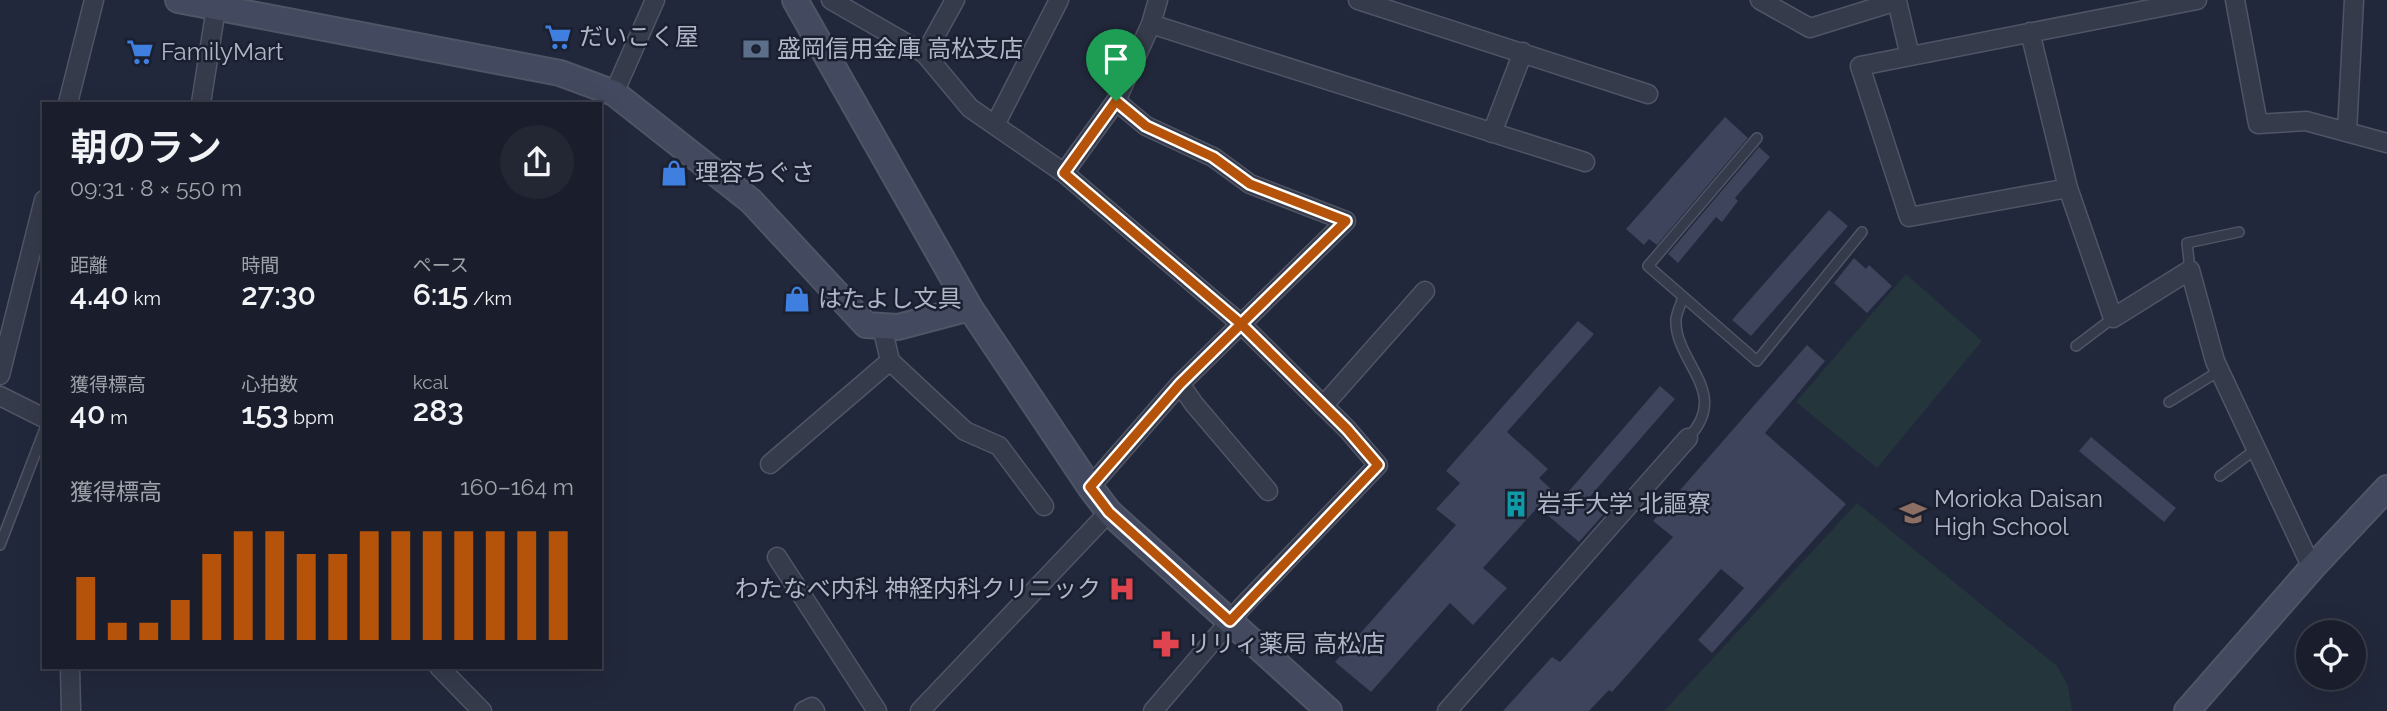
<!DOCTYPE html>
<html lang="ja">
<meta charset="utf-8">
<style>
body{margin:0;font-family:Raleway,"Noto Sans JP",sans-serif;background:#232734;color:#f1f3f6;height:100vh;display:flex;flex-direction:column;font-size:26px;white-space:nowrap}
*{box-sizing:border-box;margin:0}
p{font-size:23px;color:#9fa2a9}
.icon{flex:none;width:38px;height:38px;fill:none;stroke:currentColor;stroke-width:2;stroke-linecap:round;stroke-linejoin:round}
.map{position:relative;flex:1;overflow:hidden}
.details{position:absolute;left:42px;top:102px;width:560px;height:567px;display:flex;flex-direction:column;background:#1a1e2c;border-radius:0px;box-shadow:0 7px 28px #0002,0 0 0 2px #383c48}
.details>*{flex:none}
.tools{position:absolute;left:2296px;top:620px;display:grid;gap:14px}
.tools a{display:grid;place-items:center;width:70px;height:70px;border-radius:50%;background:#1a1e2c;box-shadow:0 7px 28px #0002,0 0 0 2px #383c48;font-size:35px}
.pin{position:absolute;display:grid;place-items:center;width:60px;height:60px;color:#fff;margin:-72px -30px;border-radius:50% 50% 50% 0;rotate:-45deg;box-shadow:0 0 7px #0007}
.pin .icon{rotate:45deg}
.round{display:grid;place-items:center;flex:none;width:74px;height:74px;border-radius:37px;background:#232734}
.overview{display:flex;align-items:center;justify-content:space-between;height:119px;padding:0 28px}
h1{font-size:38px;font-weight:600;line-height:52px}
.metrics{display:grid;grid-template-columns:repeat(3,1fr);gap:10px;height:119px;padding:7px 28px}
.metrics div{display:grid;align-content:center}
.metrics b{font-size:30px;font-weight:600}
.metrics small{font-size:19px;font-weight:400}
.metrics p{font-size:19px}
.chart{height:196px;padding:14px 28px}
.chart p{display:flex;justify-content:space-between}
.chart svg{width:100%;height:126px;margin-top:7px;stroke:#b45309;stroke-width:6}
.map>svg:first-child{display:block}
.pitch{fill:#24353c}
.building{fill:#3d445b}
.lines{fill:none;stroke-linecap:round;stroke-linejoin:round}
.lane-casing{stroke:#505566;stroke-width:12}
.street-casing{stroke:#505566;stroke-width:21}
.secondary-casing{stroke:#505566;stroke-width:28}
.lane{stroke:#353b4b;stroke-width:9}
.street{stroke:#353b4b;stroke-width:18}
.secondary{stroke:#43495e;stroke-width:24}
.route-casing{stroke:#fff;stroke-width:14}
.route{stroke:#b45309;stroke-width:9}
.labels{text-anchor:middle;stroke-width:5;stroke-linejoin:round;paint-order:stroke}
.poi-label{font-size:24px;fill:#b0b5c7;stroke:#1b2030;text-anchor:start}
</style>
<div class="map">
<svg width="2387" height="711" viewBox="0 0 2387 711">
<rect width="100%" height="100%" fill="#22283b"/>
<path class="pitch" d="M 1906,274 L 1982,341 L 1877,468 L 1796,402 Z
M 1857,503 L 2057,666 L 2068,686 L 2072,711 L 1664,711 Z"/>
<path class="building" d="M 1725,117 L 1748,138 L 1657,245 L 1649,239 L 1644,245 L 1626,229 Z
M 1759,147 L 1770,157 L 1735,198 L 1738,201 L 1722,222 L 1716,217 L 1678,263 L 1668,254 Z
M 1829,210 L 1848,226 L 1751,336 L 1732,320 Z
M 1854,258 L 1866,269 L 1869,265 L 1892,286 L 1867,313 L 1834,283 Z
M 1578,321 L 1594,334 L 1507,432 L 1548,469 L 1539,478 L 1562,499 L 1660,386 L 1675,399 L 1587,500 L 1603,515 L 1579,542 L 1538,507 L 1483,568 L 1507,588 L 1473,625 L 1450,603 L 1371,692 L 1335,662 L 1456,525 L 1436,509 L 1460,483 L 1446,471 Z
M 1807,345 L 1825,361 L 1765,433 L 1846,504 L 1712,653 L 1698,640 L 1744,588 L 1721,569 L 1612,692 L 1609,690 L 1589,711 L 1503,711 L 1552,657 L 1560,662 L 1673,537 L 1653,521 Z
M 2091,437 L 2176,508 L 2164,522 L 2079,451 Z"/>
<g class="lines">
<g class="lane-casing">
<path id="lane" d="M 1757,138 L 1648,266 L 1757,361 L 1862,232
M 2190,270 L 2187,243 L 2239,232
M 1683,297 C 1681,304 1677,312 1676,319 C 1674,363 1732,392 1688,438
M 2076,346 L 2113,318
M 2169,402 L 2219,371
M 2220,476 L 2256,449
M 0,545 L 44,431"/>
</g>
<g class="street-casing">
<path id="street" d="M 831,0 L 925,54 L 970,108 L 1064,173 L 1116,101 L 1151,24 L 1158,0
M 1358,0 L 1648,94
M 1760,0 L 1810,28 L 1897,1 L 1910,56
M 2197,0 L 1860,66 L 1909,217 L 2068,188 L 2113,318 L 2190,270 L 2215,361 L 2312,568
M 2235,0 L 2258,124 L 2306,121 L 2387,143
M 1151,24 L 1585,162
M 2030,32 L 2068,188
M 925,54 L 955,0
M 614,93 L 655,0
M 68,103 L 94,0
M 201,103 L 216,8
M 995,125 L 1059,0
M 2347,131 L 2354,0
M 1492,133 L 1523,52
M 1064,173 L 1241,324 L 1347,429 L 1378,465 L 1242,607 L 1153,711
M 882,326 L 890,361 L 965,431 L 999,446 L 1044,506
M 0,375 L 44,200
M 1180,384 L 1194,404 L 1268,491
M 0,396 L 44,418
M 1323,406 L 1425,291
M 770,464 L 890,361
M 1090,487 L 1180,384 L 1346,221 L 1250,184 L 1213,157 L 1146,126 L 1116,101
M 777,557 L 877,711
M 70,667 L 71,711
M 439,667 L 482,711
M 804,711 L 812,707 L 815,711
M 920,711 L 1109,512
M 1447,711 L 1688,438"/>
</g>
<g class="secondary-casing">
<path id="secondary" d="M 178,0 L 560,73 L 614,93 L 751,201 L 866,325 L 898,327 L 970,308
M 795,0 L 970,308 L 1090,487 L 1109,512 L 1329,711
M 2187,711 L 2312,568 L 2387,488"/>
</g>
<use href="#lane" class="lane"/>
<use href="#street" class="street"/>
<use href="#secondary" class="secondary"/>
</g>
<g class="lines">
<g class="route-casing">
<path id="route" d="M 1116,101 L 1064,173 L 1241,324 L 1180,384 L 1090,487 L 1109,512 L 1230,621 L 1378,465 L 1347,429 L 1241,324 L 1346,221 L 1250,184 L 1213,157 L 1146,126 L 1116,101"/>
</g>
<use href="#route" class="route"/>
</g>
<defs>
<g id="supermarket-bare" transform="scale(2.1)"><path d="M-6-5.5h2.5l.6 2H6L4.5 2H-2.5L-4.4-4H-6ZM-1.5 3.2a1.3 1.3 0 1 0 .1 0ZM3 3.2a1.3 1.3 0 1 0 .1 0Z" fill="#3f7fe0" stroke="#1b2030" stroke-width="2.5" paint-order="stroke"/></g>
<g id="bank-bare" transform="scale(2.1)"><path d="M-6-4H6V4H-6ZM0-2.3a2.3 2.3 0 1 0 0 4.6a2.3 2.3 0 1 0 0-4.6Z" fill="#5c6f8a" stroke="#1b2030" stroke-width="2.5" paint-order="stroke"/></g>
<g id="shop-bare" transform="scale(2.1)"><path d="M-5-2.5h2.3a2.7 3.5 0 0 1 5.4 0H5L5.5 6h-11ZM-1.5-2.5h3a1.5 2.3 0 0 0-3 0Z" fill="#3f7fe0" stroke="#1b2030" stroke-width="2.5" paint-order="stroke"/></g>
<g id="building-bare" transform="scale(2.1)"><path d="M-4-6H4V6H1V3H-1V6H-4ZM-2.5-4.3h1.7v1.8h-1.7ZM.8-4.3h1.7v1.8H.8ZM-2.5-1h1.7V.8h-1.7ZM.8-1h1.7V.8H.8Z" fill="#0f9aa8" stroke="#1b2030" stroke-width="2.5" paint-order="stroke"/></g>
<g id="school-bare" transform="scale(2.1)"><path d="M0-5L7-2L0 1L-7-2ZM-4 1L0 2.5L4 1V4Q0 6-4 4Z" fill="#8d6e63" stroke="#1b2030" stroke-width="2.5" paint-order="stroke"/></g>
<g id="hospital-bare" transform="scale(2.1)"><path d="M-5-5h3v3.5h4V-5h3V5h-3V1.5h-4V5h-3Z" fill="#e0444e" stroke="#1b2030" stroke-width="2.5" paint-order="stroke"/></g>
<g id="pharmacy-bare" transform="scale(2.1)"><path d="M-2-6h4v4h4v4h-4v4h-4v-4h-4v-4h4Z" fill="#e0444e" stroke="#1b2030" stroke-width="2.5" paint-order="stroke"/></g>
</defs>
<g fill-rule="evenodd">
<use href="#supermarket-bare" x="558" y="37"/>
<use href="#bank-bare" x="756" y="49"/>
<use href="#supermarket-bare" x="140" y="52"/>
<use href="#shop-bare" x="674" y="173"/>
<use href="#shop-bare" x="797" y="299"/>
<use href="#building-bare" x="1516" y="504"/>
<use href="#school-bare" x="1913" y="513"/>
<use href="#hospital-bare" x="1122" y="589"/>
<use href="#pharmacy-bare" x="1166" y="644"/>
</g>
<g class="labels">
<g class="poi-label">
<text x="579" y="45">だいこく屋</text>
<text x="777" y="57">盛岡信用金庫 高松支店</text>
<text x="161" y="60">FamilyMart</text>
<text x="695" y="181">理容ちぐさ</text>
<text x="818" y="307">はたよし文具</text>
<text x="1934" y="507">Morioka Daisan<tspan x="1934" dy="28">High School</tspan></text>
<text x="1537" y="512">岩手大学 北謳寮</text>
<text x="1101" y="597" text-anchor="end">わたなべ内科 神経内科クリニック</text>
<text x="1187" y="652">リリィ薬局 高松店</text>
</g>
</g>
</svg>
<div class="tools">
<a><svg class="icon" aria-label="locate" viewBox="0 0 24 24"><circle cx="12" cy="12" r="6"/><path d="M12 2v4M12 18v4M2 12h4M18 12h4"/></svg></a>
</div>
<div class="pin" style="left:1116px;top:101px;background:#1e9e55"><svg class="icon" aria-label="arrive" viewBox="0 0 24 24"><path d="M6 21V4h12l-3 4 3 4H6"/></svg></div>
<section class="details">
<div class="overview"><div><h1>朝のラン</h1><p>09:31 · 8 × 550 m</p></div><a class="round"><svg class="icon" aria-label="share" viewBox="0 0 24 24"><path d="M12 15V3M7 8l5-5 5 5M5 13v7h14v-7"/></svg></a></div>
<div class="metrics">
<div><p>距離</p><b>4.40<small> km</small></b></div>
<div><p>時間</p><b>27:30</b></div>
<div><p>ペース</p><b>6:15<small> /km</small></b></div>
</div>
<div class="metrics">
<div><p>獲得標高</p><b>40<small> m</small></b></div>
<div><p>心拍数</p><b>153<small> bpm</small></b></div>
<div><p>kcal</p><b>283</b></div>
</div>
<div class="chart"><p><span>獲得標高</span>160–164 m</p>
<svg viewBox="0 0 160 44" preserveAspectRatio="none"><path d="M5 44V22M15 44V38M25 44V38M35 44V30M45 44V14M55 44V6M65 44V6M75 44V14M85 44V14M95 44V6M105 44V6M115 44V6M125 44V6M135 44V6M145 44V6M155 44V6"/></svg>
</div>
</section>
</div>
